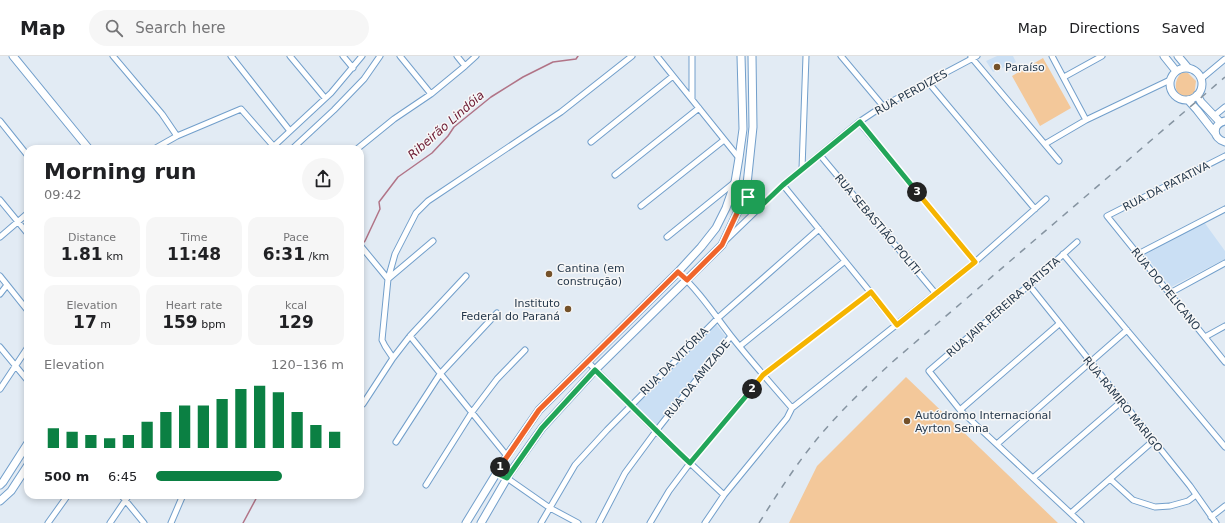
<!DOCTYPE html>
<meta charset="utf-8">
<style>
body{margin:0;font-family:"DejaVu Sans",sans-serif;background:#f6f6f6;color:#202124;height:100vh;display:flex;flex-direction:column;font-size:15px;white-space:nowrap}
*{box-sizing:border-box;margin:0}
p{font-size:13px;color:#757577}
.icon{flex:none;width:22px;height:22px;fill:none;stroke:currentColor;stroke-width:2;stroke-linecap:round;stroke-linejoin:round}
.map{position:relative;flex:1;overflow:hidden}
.panel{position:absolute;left:24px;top:89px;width:340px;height:354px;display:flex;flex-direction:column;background:#fff;border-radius:12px;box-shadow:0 2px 6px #0003}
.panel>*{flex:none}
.pin{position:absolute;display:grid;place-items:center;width:34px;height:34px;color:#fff;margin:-17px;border-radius:8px;box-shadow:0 2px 6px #0006}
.km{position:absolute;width:20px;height:20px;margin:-10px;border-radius:50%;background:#222;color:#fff;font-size:11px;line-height:20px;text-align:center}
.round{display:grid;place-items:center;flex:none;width:42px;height:42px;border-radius:21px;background:#f6f6f6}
.head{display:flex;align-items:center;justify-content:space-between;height:68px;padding:0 20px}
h1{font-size:22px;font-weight:800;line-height:30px}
.stats{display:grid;grid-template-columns:repeat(3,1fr);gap:6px;height:68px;padding:4px 20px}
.stats div{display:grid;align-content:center;border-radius:10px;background:#f6f6f6;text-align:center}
.stats b{font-size:17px;font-weight:800}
.stats small{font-size:11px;font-weight:400}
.stats p{font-size:11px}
.chart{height:112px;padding:8px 20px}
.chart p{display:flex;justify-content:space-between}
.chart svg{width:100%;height:72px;margin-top:4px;stroke:#0b8043;stroke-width:6}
ul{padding:0 20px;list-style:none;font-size:13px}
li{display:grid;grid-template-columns:64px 48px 1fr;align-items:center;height:30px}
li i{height:10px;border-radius:5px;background:#0b8043}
header{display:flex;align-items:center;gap:24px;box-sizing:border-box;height:56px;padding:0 20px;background:#fff;border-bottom:1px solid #e0e0e0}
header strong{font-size:19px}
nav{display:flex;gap:22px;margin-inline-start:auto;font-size:14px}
.search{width:280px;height:36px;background:#f6f6f6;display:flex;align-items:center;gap:10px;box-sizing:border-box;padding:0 14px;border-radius:22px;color:#757577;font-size:15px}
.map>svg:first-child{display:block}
.built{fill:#cadff4}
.grass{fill:#f3c89a}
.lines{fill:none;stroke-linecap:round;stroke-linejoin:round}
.stream{stroke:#b17487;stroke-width:1.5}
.street-casing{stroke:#729fcb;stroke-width:7}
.secondary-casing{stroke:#729fcb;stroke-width:9}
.street{stroke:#fff;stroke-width:5}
.secondary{stroke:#fff;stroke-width:7}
.rail{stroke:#8694a1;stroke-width:1.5;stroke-dasharray:7 7;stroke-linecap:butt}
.split-1-casing{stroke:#fff;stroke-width:8}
.split-2-casing{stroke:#fff;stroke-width:8}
.split-3-casing{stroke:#fff;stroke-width:8}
.split-4-casing{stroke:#fff;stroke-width:8}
.split-1{stroke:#f0652b;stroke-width:5}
.split-2{stroke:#22a559;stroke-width:5}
.split-3{stroke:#f5b400;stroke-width:5}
.split-4{stroke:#22a559;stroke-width:5}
.poi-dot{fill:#745129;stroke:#f7f7f7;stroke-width:1.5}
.labels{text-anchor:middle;stroke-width:3;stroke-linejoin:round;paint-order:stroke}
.poi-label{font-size:11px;fill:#26394c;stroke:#f7f7f7;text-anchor:start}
.street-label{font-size:11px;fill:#26394c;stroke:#f7f7f7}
.water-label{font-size:12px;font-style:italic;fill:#6b1830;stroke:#f7f7f7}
</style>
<header>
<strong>Map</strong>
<div class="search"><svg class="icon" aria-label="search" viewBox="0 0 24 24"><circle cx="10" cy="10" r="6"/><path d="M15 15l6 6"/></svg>Search here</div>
<nav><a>Map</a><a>Directions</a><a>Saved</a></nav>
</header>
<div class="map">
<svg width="1225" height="467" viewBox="0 0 1225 467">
<rect width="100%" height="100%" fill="#e2ebf4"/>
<path class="built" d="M 997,0 L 1013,0 L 1016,6 L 993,16 L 986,5 Z
M 1204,166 L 1225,195 L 1225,203 L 1171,231 L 1144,198 Z
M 715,267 L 726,281 L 656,369 L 634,348 Z"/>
<path class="grass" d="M 1043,2 L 1071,52 L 1040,70 L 1012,20 Z
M 1182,16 L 1188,17 L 1196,25 L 1194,40 L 1183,42 C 1173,35 1174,24 1182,16 Z
M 906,321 L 1058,467 L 789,467 L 817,410 Z"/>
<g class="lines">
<path class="stream" d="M 361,189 L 365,185 L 380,153 L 379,146 L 398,121 L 432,97 L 448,80 L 454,71 L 491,41 L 523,21 L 553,6 L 576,3 L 578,0
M 243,467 L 258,439"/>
<g class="street-casing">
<path id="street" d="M 113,0 L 162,58 L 177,80
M 231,0 L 290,75
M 290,0 L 325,42
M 343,0 L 353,12
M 400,0 L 431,38
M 657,0 L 739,102
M 841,0 L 883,50
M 1052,0 L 1086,64
M 971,1 L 1059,105
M 465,10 L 476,0
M 1064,21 L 1102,0
M 1201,23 L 1225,3
M 928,26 L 1035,153
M 692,43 L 692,0
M 1214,60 L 1225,51
M 0,65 L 28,100
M 859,66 L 975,206
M 591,86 L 673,20
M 1045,88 L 1086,64 L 1170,24
M 274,90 L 331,37 L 362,0
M 154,93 L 177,80 L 241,53 L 276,93
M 292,93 L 334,54 L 364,23 L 380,0
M 357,93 L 394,63 L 431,38 L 465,10 L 457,0
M 820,99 L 936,238
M 1225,100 L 1107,160 L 1225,306
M 802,113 L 806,0
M 615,119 L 699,52
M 783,129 L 897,269
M 746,138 L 752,145 L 759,152
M 0,144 L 28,178
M 641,150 L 724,84
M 0,181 L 28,157
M 667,181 L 735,126
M 725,185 L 783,129 L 859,66 L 883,50 L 977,0
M 1077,186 L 1029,229 L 929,315 L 960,354 L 1081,467
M 360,189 L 388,223
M 1063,198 L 1225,391
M 1138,198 L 1225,153
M 678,216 C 699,235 714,258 731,280 C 750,304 771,328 792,352
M 0,220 L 28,255
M 388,223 L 433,185
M 1029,229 L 1190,430 L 1216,467
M 1170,237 L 1225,207
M 0,238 L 7,229
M 410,280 L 507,400
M 1205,281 L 1225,270
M 740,290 L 845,205
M 0,291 L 28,325
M 393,302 L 385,290 L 382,284 L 388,223 L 395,198 L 416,157 L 428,145 L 561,56 L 632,0
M 588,306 L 656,375 L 724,439
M 0,333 L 28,291
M 363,348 L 393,302 L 410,280 L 466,220
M 960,354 L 1059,268
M 396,386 L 440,318 L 497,257
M 997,388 L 1127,274
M 496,417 L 507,422 L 550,452 L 578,467
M 1033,422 L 1122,345
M 1110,423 L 1133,444 L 1155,451 L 1170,450 L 1188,445 L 1196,439
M 426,429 L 472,356 L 497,323 L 525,294
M 121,439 L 144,467
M 1071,457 L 1153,385
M 1211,461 L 1225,450
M 48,467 L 68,439
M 110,467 L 129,439
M 171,467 L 183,439
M 541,467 L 575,409 L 607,374 L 718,262 L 819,173
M 599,467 L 625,417 L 656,375 L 731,280
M 650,467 L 669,435 L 690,407 L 763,319 L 871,236
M 705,467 L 724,439 L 787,362 L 792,352 L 975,206 L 1046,143"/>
</g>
<g class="secondary-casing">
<path id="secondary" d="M 13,0 L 89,93
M 1164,0 L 1176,15
M 1178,0 L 1188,12
M1170 28a16 16 0 1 1 32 0a16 16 0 1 1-32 0Z
M 1197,39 L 1201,46 L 1220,66
M 1188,44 L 1197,54 L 1215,77
M 1225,65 C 1212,68 1212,82 1225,86
M 0,429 L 3,426 L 28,387
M 0,445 L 11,435 L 28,409
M 466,467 L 507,400 L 539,354 L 678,216 L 701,191 L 716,172 L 726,152 L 735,126 L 739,102 L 743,73 L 741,0
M 481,467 L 510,417 L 542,372 L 595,314 L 722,189 L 746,138 L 753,71 L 752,0"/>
</g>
<use href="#street" class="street"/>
<use href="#secondary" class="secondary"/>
<path class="rail" d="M 759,467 C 776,440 793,413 813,388 C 836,359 863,334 890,308 L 1225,21"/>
</g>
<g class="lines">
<g class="split-1-casing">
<path id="split-1" d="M 500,411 L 539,354 L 678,216 L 687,224 L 722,189 L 746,138 L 748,141"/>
</g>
<g class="split-2-casing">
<path id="split-2" d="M 500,411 L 496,417 L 507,422 L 542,372 L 595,314 C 627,345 658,377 690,407 L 752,333"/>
</g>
<g class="split-3-casing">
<path id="split-3" d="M 752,333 L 763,319 L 871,236 L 897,269 L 975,206 L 917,136"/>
</g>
<g class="split-4-casing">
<path id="split-4" d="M 748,141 L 759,152 L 783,129 L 860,66 L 917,136"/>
</g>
<use href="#split-1" class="split-1"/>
<use href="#split-2" class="split-2"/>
<use href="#split-3" class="split-3"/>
<use href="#split-4" class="split-4"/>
</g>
<g class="poi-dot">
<circle cx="997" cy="11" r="4"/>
<circle cx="549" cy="218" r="4"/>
<circle cx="568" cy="253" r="4"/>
<circle cx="907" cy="365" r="4"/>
</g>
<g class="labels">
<g class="poi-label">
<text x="1005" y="15">Paraíso</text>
<text x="557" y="216">Cantina (em<tspan x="557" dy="13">construção)</tspan></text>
<text x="560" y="251" text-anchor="end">Instituto<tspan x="560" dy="13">Federal do Paraná</tspan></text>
<text x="915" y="363">Autódromo Internacional<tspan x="915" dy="13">Ayrton Senna</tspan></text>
</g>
<g class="street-label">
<text transform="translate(911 36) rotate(-29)" y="4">RUA PERDIZES</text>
<text transform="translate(1166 130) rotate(-27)" y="4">RUA DA PATATIVA</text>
<text transform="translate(878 168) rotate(50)" y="4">RUA SEBASTIÃO POLITI</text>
<text transform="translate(1166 233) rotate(51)" y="4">RUA DO PELICANO</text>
<text transform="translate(1003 251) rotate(-41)" y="4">RUA JAIR PEREIRA BATISTA</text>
<text transform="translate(674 305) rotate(-45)" y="4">RUA DA VITÓRIA</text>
<text transform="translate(697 323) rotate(-51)" y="4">RUA DA AMIZADE</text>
<text transform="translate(1123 348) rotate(51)" y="4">RUA RAMIRO MARIGO</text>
</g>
<g class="water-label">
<text transform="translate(446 69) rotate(-41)" y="4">Ribeirão Lindóia</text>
</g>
</g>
</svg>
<div class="pin" style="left:748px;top:141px;background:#1e9e55"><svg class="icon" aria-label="arrive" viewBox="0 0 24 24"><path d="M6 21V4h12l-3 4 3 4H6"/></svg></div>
<b class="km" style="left:500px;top:411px">1</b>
<b class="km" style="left:752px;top:333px">2</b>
<b class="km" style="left:917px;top:136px">3</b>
<section class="panel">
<div class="head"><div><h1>Morning run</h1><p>09:42</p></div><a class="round"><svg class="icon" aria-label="share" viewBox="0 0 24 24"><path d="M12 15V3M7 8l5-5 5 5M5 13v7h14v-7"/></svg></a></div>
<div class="stats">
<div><p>Distance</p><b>1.81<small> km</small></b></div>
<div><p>Time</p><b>11:48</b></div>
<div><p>Pace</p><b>6:31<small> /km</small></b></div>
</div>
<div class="stats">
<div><p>Elevation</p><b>17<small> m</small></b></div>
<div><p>Heart rate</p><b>159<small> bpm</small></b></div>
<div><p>kcal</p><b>129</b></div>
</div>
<div class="chart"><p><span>Elevation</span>120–136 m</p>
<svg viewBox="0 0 160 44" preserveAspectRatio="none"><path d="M5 44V32M15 44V34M25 44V36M35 44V38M45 44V36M55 44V28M65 44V22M75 44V18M85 44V18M95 44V14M105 44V8M115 44V6M125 44V10M135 44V22M145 44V30M155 44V34"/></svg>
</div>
<ul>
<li><b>500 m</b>6:45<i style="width:67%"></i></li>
</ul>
</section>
</div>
